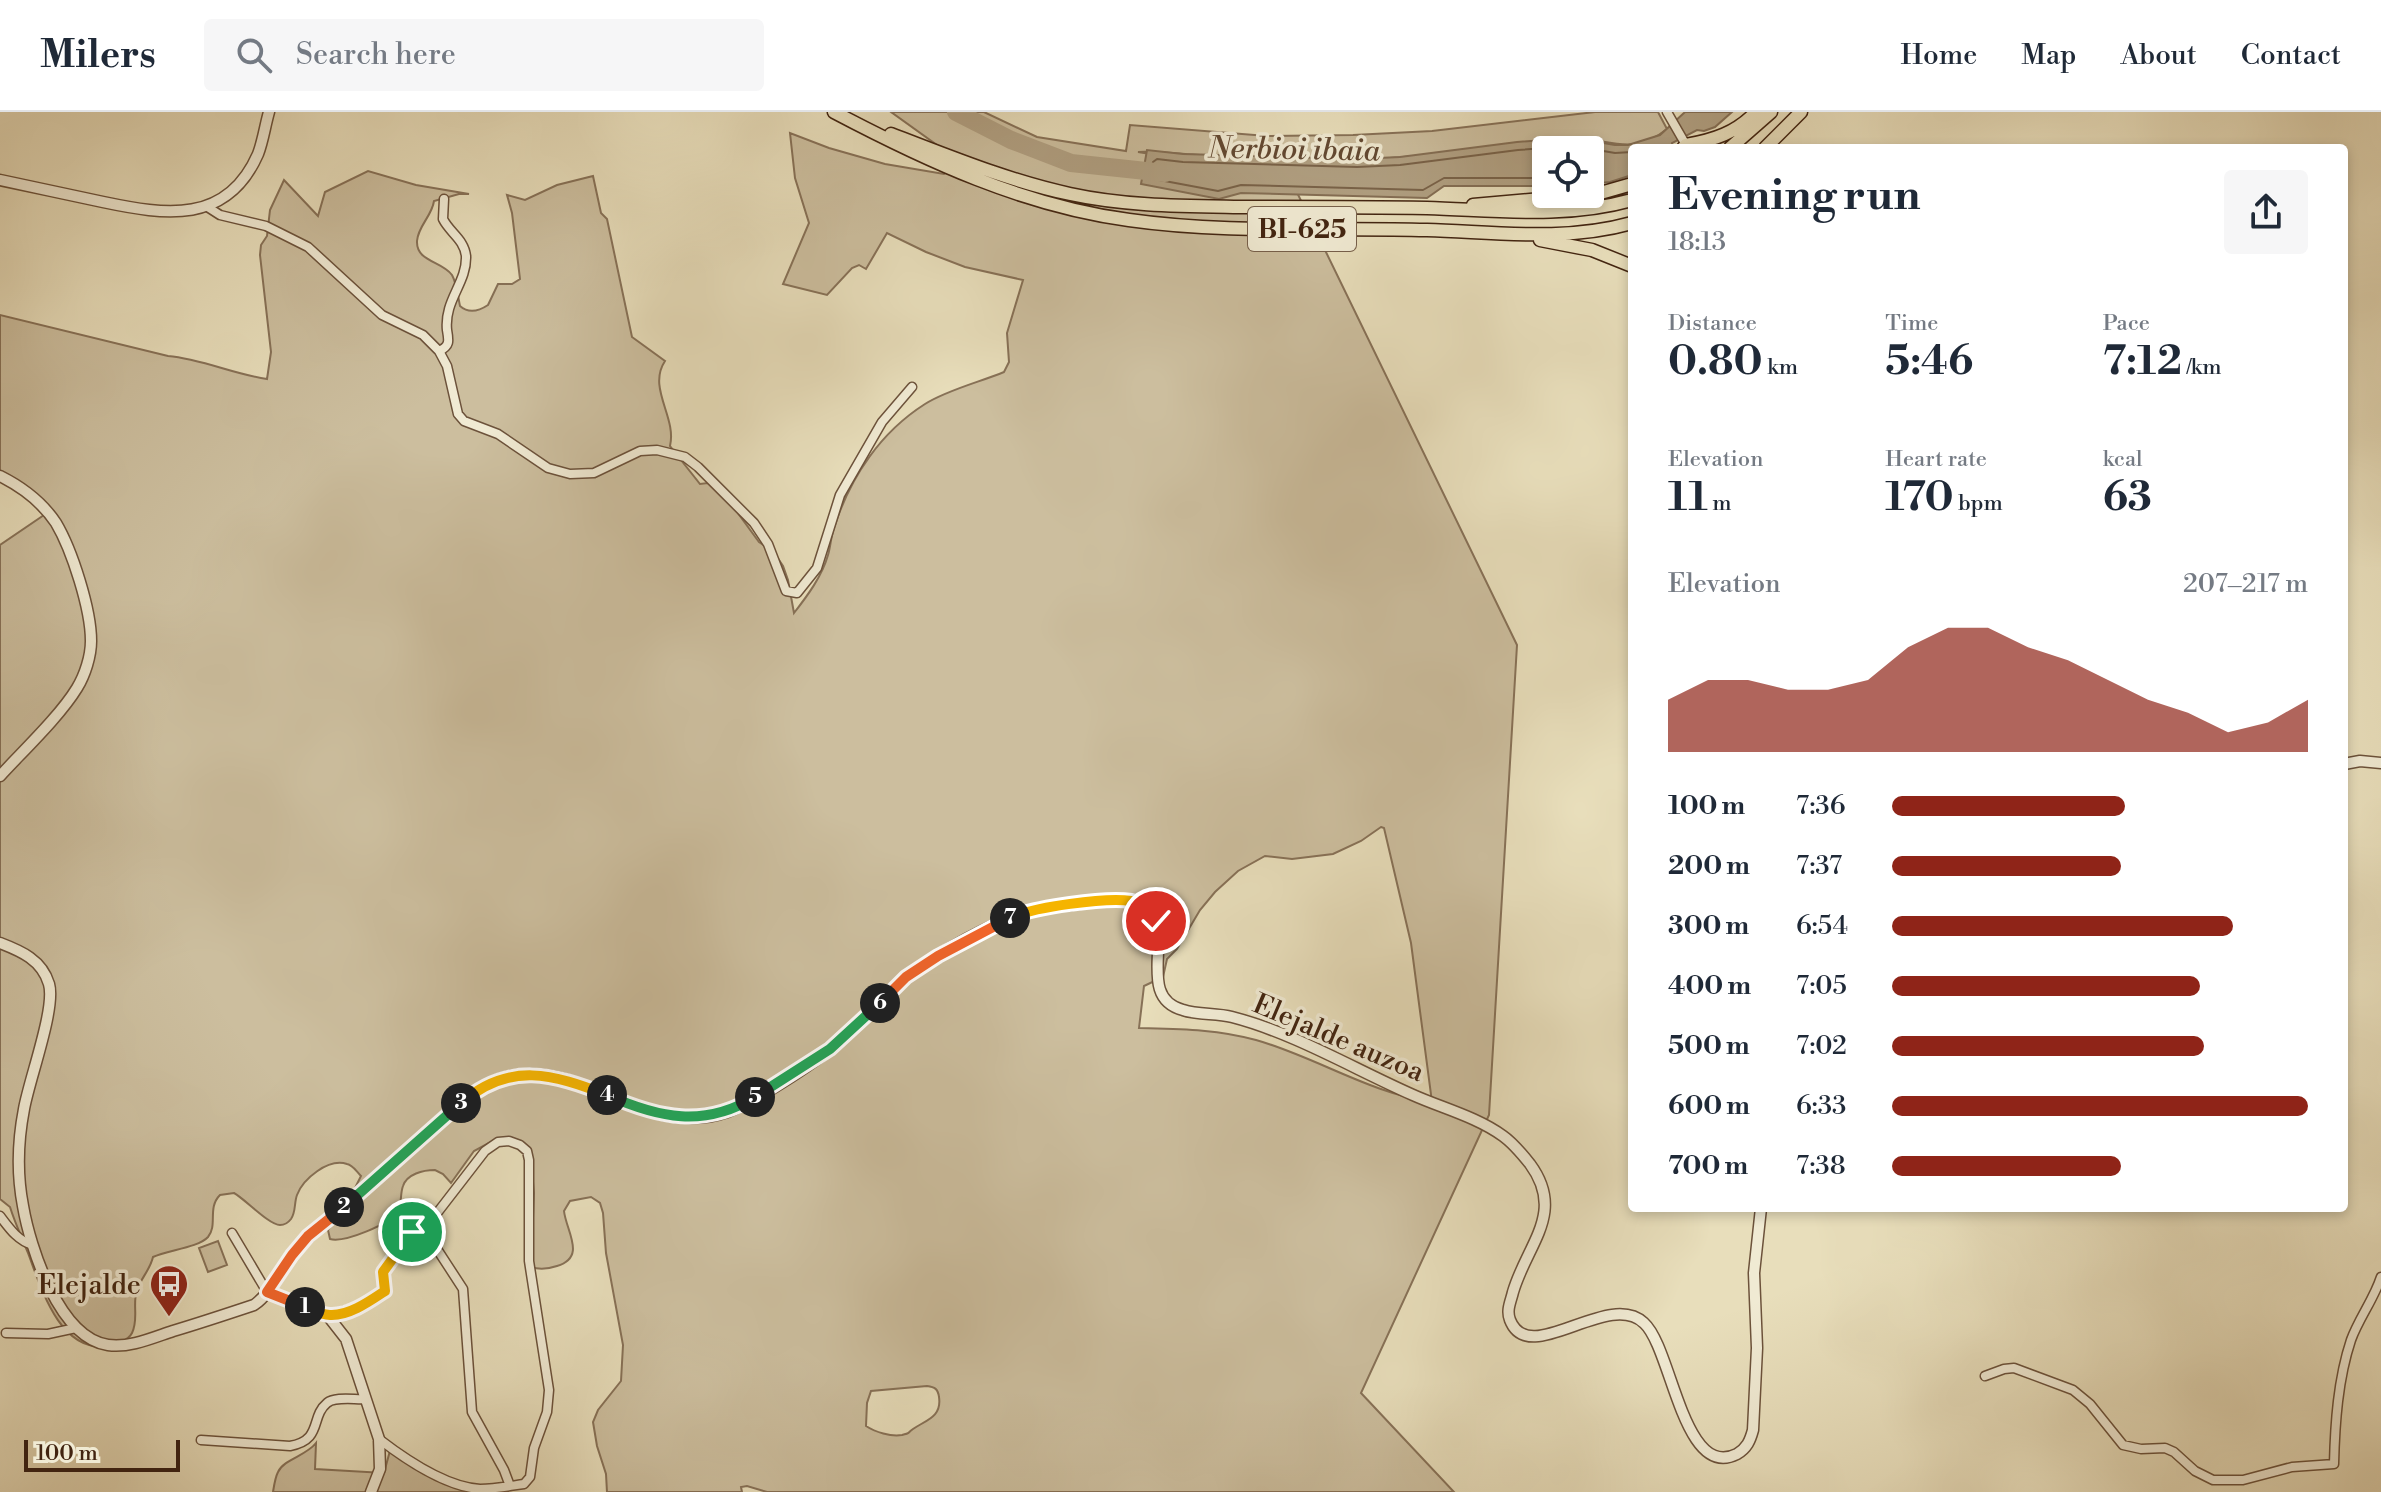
<!DOCTYPE html>
<meta charset="utf-8">
<style>
body{margin:0;font-family:"Libre Bodoni",serif;background:#f6f6f7;color:#1f2937;height:100vh;display:flex;flex-direction:column;font-size:30px;white-space:nowrap}
*{box-sizing:border-box;margin:0}
p{font-size:26px;color:#747a83}
.icon{flex:none;width:44px;height:44px;fill:none;stroke:currentColor;stroke-width:2;stroke-linecap:round;stroke-linejoin:round}
.map{position:relative;flex:1;overflow:hidden}
.panel{position:absolute;left:1628px;top:32px;width:720px;height:1068px;display:flex;flex-direction:column;background:#fff;border-radius:8px;box-shadow:0 4px 12px #0003}
.panel>*{flex:none}
.controls{position:absolute;left:1532px;top:24px;display:grid;gap:16px}
.controls a{display:grid;place-items:center;width:72px;height:72px;border-radius:8px;background:#fff;box-shadow:0 4px 12px #0003;font-size:40px}
.scale{position:absolute;left:24px;bottom:20px;width:156px;box-sizing:border-box;padding-left:8px;border:4px solid #422410;border-top:0;font-size:22px;line-height:28px;white-space:nowrap;color:#422410;-webkit-text-stroke:6px #f0ead3;paint-order:stroke}
.pin{position:absolute;display:grid;place-items:center;width:68px;height:68px;color:#fff;margin:-34px;border:4px solid #fff;border-radius:50%;box-shadow:0 2px 8px #0007}
.km{position:absolute;width:40px;height:40px;margin:-20px;border-radius:50%;background:#222;color:#fff;font-size:22px;line-height:40px;text-align:center}
.round{display:grid;place-items:center;flex:none;width:84px;height:84px;border-radius:8px;background:#f6f6f7}
.head{display:flex;align-items:center;justify-content:space-between;height:136px;padding:0 40px}
h1{font-size:44px;font-weight:700;line-height:60px}
.stats{display:grid;grid-template-columns:repeat(3,1fr);gap:12px;height:136px;padding:8px 40px}
.stats div{display:grid;align-content:center}
.stats b{font-size:40px;font-weight:700}
.stats small{font-size:22px;font-weight:400}
.stats p{font-size:22px}
.chart{height:224px;padding:16px 40px}
.chart p{display:flex;justify-content:space-between}
.chart svg{width:100%;height:144px;margin-top:8px;fill:#8f2418;opacity:.7}
ul{padding:0 40px;list-style:none;font-size:26px}
li{display:grid;grid-template-columns:128px 96px 1fr;align-items:center;height:60px}
li i{height:20px;border-radius:10px;background:#8f2418}
header{display:flex;align-items:center;gap:48px;box-sizing:border-box;height:112px;padding:0 40px;background:#fff;border-bottom:2px solid #e0e1e3}
header strong{font-size:38px}
nav{display:flex;gap:44px;margin-inline-start:auto;font-size:28px}
.search{width:560px;height:72px;background:#f6f6f7;display:flex;align-items:center;gap:20px;box-sizing:border-box;padding:0 28px;border-radius:8px;color:#747a83;font-size:30px}
.map>svg:first-child{display:block}
.green{fill:#ccbe9e;stroke:#877157;stroke-width:2;fill-rule:evenodd}
.water{fill:#b09f81;stroke:#846e54;stroke-width:2}
.lines{fill:none;stroke-linecap:round;stroke-linejoin:round}
.shore{stroke:#796248;stroke-width:2}
.river{stroke:#b09f81;stroke-width:18}
.minor-casing{stroke:#6c523b;stroke-width:11}
.tertiary-casing{stroke:#6c523b;stroke-width:13}
.primary-casing{stroke:#422410;stroke-width:15}
.minor{stroke:#f0ead3;stroke-width:8}
.tertiary{stroke:#f0ead3;stroke-width:10}
.primary{stroke:#e8debb;stroke-width:12}
.split-1-casing{stroke:#fff;stroke-width:16}
.split-2-casing{stroke:#fff;stroke-width:16}
.split-3-casing{stroke:#fff;stroke-width:16}
.split-4-casing{stroke:#fff;stroke-width:16}
.split-5-casing{stroke:#fff;stroke-width:16}
.split-6-casing{stroke:#fff;stroke-width:16}
.split-7-casing{stroke:#fff;stroke-width:16}
.split-8-casing{stroke:#fff;stroke-width:16}
.split-1{stroke:#f5b400;stroke-width:10}
.split-2{stroke:#f0652b;stroke-width:10}
.split-3{stroke:#22a559;stroke-width:10}
.split-4{stroke:#f5b400;stroke-width:10}
.split-5{stroke:#22a559;stroke-width:10}
.split-6{stroke:#22a559;stroke-width:10}
.split-7{stroke:#f0652b;stroke-width:10}
.split-8{stroke:#f5b400;stroke-width:10}
.labels{text-anchor:middle;stroke-width:7;stroke-linejoin:round;paint-order:stroke}
.shield{fill:#f0ead3;stroke:#765f4a;stroke-width:2}
.shield-label{font-size:26px;font-weight:bold;fill:#422410}
.street-label{font-size:28px;fill:#422410;stroke:#f0ead3}
.poi-label{font-size:28px;fill:#422410;stroke:#f0ead3;text-anchor:end}
.water-label{font-size:30px;font-style:italic;fill:#634932;stroke:#f0ead3}
</style>
<header>
<strong>Milers</strong>
<div class="search"><svg class="icon" aria-label="search" viewBox="0 0 24 24"><circle cx="10" cy="10" r="6"/><path d="M15 15l6 6"/></svg>Search here</div>
<nav><a>Home</a><a>Map</a><a>About</a><a>Contact</a></nav>
</header>
<div class="map">
<svg width="2381" height="1380" viewBox="0 0 2381 1380">
<rect width="100%" height="100%" fill="#e8debb"/>
<filter id="stains"><feTurbulence type="fractalNoise" baseFrequency=".0025" numOctaves="4"/><feColorMatrix values="0 0 0 0 .2 0 0 0 0 .09 0 0 0 0 .02 0 0 0 .5 -.17"/></filter>
<radialGradient id="worn" r=".72"><stop offset=".6" stop-color="#630" stop-opacity="0"/><stop offset="1" stop-color="#630" stop-opacity=".3"/></radialGradient>
<path class="green" d="M 891,0 L 984,0 L 1037,25 L 1126,39 L 1130,13 L 1267,24 L 1353,23 L 1432,19 L 1595,0 L 1658,0 L 1667,17 C 1630,47 1606,24 1569,26 C 1498,31 1428,47 1357,47 C 1304,47 1251,44 1199,43 C 1179,42 1158,39 1138,40 L 1289,64 L 1517,533 L 1489,1003 L 1361,1281 L 1454,1380 L 767,1380 L 747,1374 L 741,1375 L 742,1380 L 607,1380 L 606,1362 L 597,1334 L 593,1310 L 598,1298 L 621,1269 L 623,1233 L 606,1141 L 603,1101 L 600,1091 L 591,1085 L 570,1089 L 564,1099 C 566,1119 587,1145 557,1154 C 548,1157 540,1158 531,1155 L 534,1081 L 530,1036 L 496,1027 L 474,1039 L 451,1071 L 443,1062 L 435,1058 C 423,1058 407,1062 403,1074 C 400,1082 402,1091 398,1099 C 391,1112 344,1131 330,1127 L 328,1118 L 354,1078 L 361,1064 C 356,1059 353,1053 347,1052 C 328,1046 303,1067 297,1083 C 294,1091 296,1100 291,1107 C 288,1111 284,1113 280,1113 C 269,1113 245,1087 234,1081 L 220,1083 C 207,1096 218,1113 208,1125 C 198,1136 167,1138 153,1145 C 150,1158 141,1166 137,1178 C 132,1192 139,1207 132,1221 C 128,1229 115,1233 106,1234 C 59,1240 41,1175 28,1141 C 22,1126 15,1111 10,1095 L 0,1087 L 0,433 L 44,403 C 35,387 15,378 0,369 L 0,203 L 168,244 C 202,247 233,262 267,267 L 271,240 L 260,143 L 261,133 L 267,124 L 270,98 L 284,68 L 318,104 L 325,80 L 368,59 L 416,73 L 469,82 L 459,82 L 434,89 C 432,104 418,114 417,129 C 416,150 442,149 452,163 C 457,172 458,185 460,194 C 469,202 479,199 488,193 L 498,172 L 512,172 L 520,167 L 512,101 L 507,83 L 525,88 L 557,73 L 593,64 L 601,101 L 607,107 L 632,225 L 665,249 C 647,276 677,305 670,334 L 700,372 L 708,371 L 737,400 L 759,430 L 773,439 L 783,454 L 788,468 L 794,501 C 808,483 822,464 828,443 C 831,433 831,422 835,413 C 851,364 881,320 925,292 C 947,278 980,270 1004,260 L 1009,250 L 1007,221 L 1023,168 L 965,155 L 926,140 L 887,121 L 866,157 L 859,153 L 852,156 L 827,183 L 783,172 L 809,111 L 795,66 L 790,21 L 829,36 L 885,52 L 944,62 L 956,55 L 948,41 ZM 1381,715 L 1384,716 L 1411,831 L 1432,990 C 1369,981 1316,945 1256,928 C 1217,917 1179,917 1139,916 L 1144,874 L 1163,865 L 1167,847 L 1177,837 L 1200,798 L 1215,780 L 1238,759 L 1265,744 L 1292,747 L 1333,742 L 1361,729 ZM 927,1274 C 935,1275 938,1277 939,1285 C 942,1305 926,1308 913,1317 C 906,1322 911,1321 902,1323 C 891,1325 875,1320 866,1314 L 867,1291 L 871,1279 Z
M 218,1129 L 227,1153 L 208,1160 L 199,1136 Z
M 316,1331 L 315,1357 L 384,1361 L 391,1335 L 417,1353 L 483,1380 L 273,1380 C 274,1374 275,1366 278,1360 C 284,1347 306,1344 316,1331 Z"/>
<path class="water" d="M 1685,0 L 1732,0 L 1715,15 L 1704,19 L 1697,18 L 1672,31 L 1672,36 L 1632,36 L 1632,63 L 1610,70 L 1590,72 L 1590,38 L 1546,38 L 1546,74 L 1444,74 L 1427,86 L 1241,81 L 1219,87 L 1141,72 L 1147,38 L 1183,42 L 1357,47 L 1400,45 L 1517,30 L 1574,26 L 1615,33 L 1628,33 L 1660,23 Z"/>
<g class="lines">
<path class="shore" d="M 1546,66 L 1444,66 L 1423,78 L 1241,73 L 1218,79 L 1154,67 L 1151,63 L 1153,50 L 1157,47 L 1183,50 L 1357,55 L 1400,53 L 1518,38 L 1574,34 L 1615,41 L 1632,40"/>
<path class="river" d="M 956,0 L 1011,28 L 1071,51 L 1165,61"/>
<g class="minor-casing">
<path id="minor" d="M 1667,0 L 1686,33
M 206,94 L 220,103 L 266,114 L 308,135 L 382,203 L 423,223 L 439,239 L 447,254 L 458,302 L 464,309 L 498,322 L 548,356 L 570,362 L 594,361 L 640,339 L 657,338 L 685,345 L 698,355 L 754,411 L 768,432 L 786,479 L 797,481 L 817,456 L 840,383 L 882,310 L 912,275
M 439,239 C 450,234 449,229 447,218 C 444,188 467,171 466,144 C 464,127 450,121 443,107 L 444,87
M 0,1104 C 9,1116 18,1129 33,1133
M 422,1114 L 463,1177 L 472,1300 L 504,1358 L 510,1374
M 232,1121 L 267,1180
M 328,1204 L 360,1194 L 385,1179 L 383,1160 L 412,1120 L 434,1105 L 485,1039 L 498,1030 L 509,1029 L 520,1033 L 527,1039 L 529,1048 L 529,1149 L 549,1278 L 547,1300 L 534,1336 L 530,1365 L 524,1372 C 510,1374 495,1377 480,1377 C 447,1375 405,1347 379,1327
M 6,1221 L 48,1222 L 76,1216
M 1985,1264 L 2004,1257 L 2014,1256 L 2073,1278 L 2090,1292 L 2123,1333 L 2141,1337 L 2165,1336 L 2174,1340 L 2195,1359 L 2213,1368 L 2243,1368 L 2292,1355 L 2334,1352 C 2335,1311 2338,1267 2351,1228 C 2359,1206 2374,1187 2381,1165
M 201,1328 L 290,1334 C 323,1328 310,1305 327,1291 C 335,1284 356,1288 366,1287"/>
</g>
<g class="tertiary-casing">
<path id="tertiary" d="M 0,68 C 34,75 69,83 103,90 C 165,103 227,113 258,42 C 263,29 265,14 269,0
M 0,364 C 22,375 42,390 56,411 C 72,438 91,497 91,529 C 91,544 85,563 77,576 C 60,604 23,639 0,664
M 2344,652 L 2360,649 L 2381,651
M 0,831 C 21,839 42,848 49,872 C 56,896 29,968 24,997 C 18,1028 17,1063 23,1094 C 30,1135 59,1226 108,1233 C 130,1236 152,1226 173,1219 C 200,1211 227,1202 254,1193 C 270,1182 278,1162 289,1147 C 301,1130 315,1118 331,1106 C 361,1080 390,1053 420,1027 C 445,1004 473,973 507,965 C 581,946 645,1028 727,1000 C 755,990 813,952 836,932 C 860,910 882,884 908,864 C 935,843 996,808 1030,799 C 1045,795 1062,794 1078,792 C 1096,790 1120,784 1137,791 C 1184,809 1130,884 1183,898 C 1198,903 1216,901 1232,905 C 1294,921 1354,957 1413,983 C 1442,996 1477,1005 1503,1024 C 1513,1031 1522,1042 1530,1052 C 1566,1101 1527,1132 1513,1180 C 1511,1189 1506,1198 1510,1208 C 1529,1257 1608,1177 1644,1211 C 1672,1236 1683,1369 1737,1342 C 1747,1336 1750,1329 1753,1318 L 1757,1236 L 1754,1161 L 1761,1096
M 267,1180 L 328,1204 L 346,1227 L 379,1327 L 380,1357 L 371,1380"/>
</g>
<g class="primary-casing">
<path id="primary" d="M 834,0 C 927,49 1024,94 1129,108 C 1227,122 1328,115 1427,118 C 1495,120 1564,130 1632,111
M 891,22 C 949,44 1009,69 1070,82 C 1125,94 1182,94 1239,95 C 1301,95 1364,95 1427,96 C 1496,98 1564,107 1632,88
M 1683,36 L 1686,33 C 1714,28 1736,21 1756,0
M 1730,36 L 1771,0
M 1765,36 L 1801,0
M 1473,93 L 1597,82 L 1632,72
M 1540,128 L 1592,138 L 1632,154"/>
</g>
<use href="#minor" class="minor"/>
<use href="#tertiary" class="tertiary"/>
<use href="#primary" class="primary"/>
</g>
<g class="lines">
<g class="split-1-casing">
<path id="split-1" d="M 305,1195 C 312,1198 322,1203 330,1203 C 349,1204 370,1189 385,1179 L 383,1160 L 412,1120"/>
</g>
<g class="split-2-casing">
<path id="split-2" d="M 305,1195 L 267,1180 L 292,1143 L 308,1124 L 344,1095"/>
</g>
<g class="split-3-casing">
<path id="split-3" d="M 344,1095 L 461,991"/>
</g>
<g class="split-4-casing">
<path id="split-4" d="M 461,991 C 510,949 553,962 607,983"/>
</g>
<g class="split-5-casing">
<path id="split-5" d="M 607,983 C 659,1006 704,1016 755,985"/>
</g>
<g class="split-6-casing">
<path id="split-6" d="M 755,985 L 830,937 L 880,891"/>
</g>
<g class="split-7-casing">
<path id="split-7" d="M 880,891 L 906,865 L 938,844 L 1010,806"/>
</g>
<g class="split-8-casing">
<path id="split-8" d="M 1010,806 C 1033,795 1107,785 1131,789 C 1143,791 1150,799 1156,809"/>
</g>
<use href="#split-1" class="split-1"/>
<use href="#split-2" class="split-2"/>
<use href="#split-3" class="split-3"/>
<use href="#split-4" class="split-4"/>
<use href="#split-5" class="split-5"/>
<use href="#split-6" class="split-6"/>
<use href="#split-7" class="split-7"/>
<use href="#split-8" class="split-8"/>
</g>
<defs>
<g id="bus-pin" transform="scale(2)"><path d="M0 17L-7.5 6A9.5 9.5 0 1 1 7.5 6Z" fill="#8f2418" stroke="#f0ead3"/><path d="M-5-6H5V4H4V6H2V4H-2V6H-4V4H-5ZM-3.5-4V0h7V-4ZM-3.5 1.2v1.5H-2V1.2ZM2 1.2v1.5H3.5V1.2Z" fill="#fff"/></g>
</defs>
<g fill-rule="evenodd">
<use href="#bus-pin" x="169" y="1172"/>
</g>
<g class="labels">
<rect class="shield" x="1248" y="95" width="108" height="44" rx="6"/>
<g class="shield-label">
<text x="1302" y="126">BI-625</text>
</g>
<g class="street-label">
<text transform="translate(1339 925) rotate(23)" y="10">Elejalde auzoa</text>
</g>
<g class="poi-label">
<text x="141" y="1182">Elejalde</text>
</g>
<g class="water-label">
<text transform="translate(1294 37) rotate(1)" y="10">Nerbioi ibaia</text>
</g>
</g>
<rect width="100%" height="100%" filter="url(#stains)"/>
<rect width="100%" height="100%" fill="url(#worn)"/>
</svg>
<div class="controls">
<a><svg class="icon" aria-label="locate" viewBox="0 0 24 24"><circle cx="12" cy="12" r="6"/><path d="M12 2v4M12 18v4M2 12h4M18 12h4"/></svg></a>
</div>
<div class="scale">100 m</div>
<div class="pin" style="left:412px;top:1120px;background:#1e9e55"><svg class="icon" aria-label="arrive" viewBox="0 0 24 24"><path d="M6 21V4h12l-3 4 3 4H6"/></svg></div>
<div class="pin" style="left:1156px;top:809px;background:#d93025"><svg class="icon" aria-label="check" viewBox="0 0 24 24"><path d="M5 12l5 5 9-10"/></svg></div>
<b class="km" style="left:305px;top:1195px">1</b>
<b class="km" style="left:344px;top:1095px">2</b>
<b class="km" style="left:461px;top:991px">3</b>
<b class="km" style="left:607px;top:983px">4</b>
<b class="km" style="left:755px;top:985px">5</b>
<b class="km" style="left:880px;top:891px">6</b>
<b class="km" style="left:1010px;top:806px">7</b>
<section class="panel">
<div class="head"><div><h1>Evening run</h1><p>18:13</p></div><a class="round"><svg class="icon" aria-label="share" viewBox="0 0 24 24"><path d="M12 15V3M7 8l5-5 5 5M5 13v7h14v-7"/></svg></a></div>
<div class="stats">
<div><p>Distance</p><b>0.80<small> km</small></b></div>
<div><p>Time</p><b>5:46</b></div>
<div><p>Pace</p><b>7:12<small> /km</small></b></div>
</div>
<div class="stats">
<div><p>Elevation</p><b>11<small> m</small></b></div>
<div><p>Heart rate</p><b>170<small> bpm</small></b></div>
<div><p>kcal</p><b>63</b></div>
</div>
<div class="chart"><p><span>Elevation</span>207–217 m</p>
<svg viewBox="0 0 160 44" preserveAspectRatio="none"><path d="M0 44V28L10 22L20 22L30 25L40 25L50 22L60 12L70 6L80 6L90 12L100 16L110 22L120 28L130 32L140 38L150 35L160 28V44z"/></svg>
</div>
<ul>
<li><b>100 m</b>7:36<i style="width:56%"></i></li>
<li><b>200 m</b>7:37<i style="width:55%"></i></li>
<li><b>300 m</b>6:54<i style="width:82%"></i></li>
<li><b>400 m</b>7:05<i style="width:74%"></i></li>
<li><b>500 m</b>7:02<i style="width:75%"></i></li>
<li><b>600 m</b>6:33<i style="width:100%"></i></li>
<li><b>700 m</b>7:38<i style="width:55%"></i></li>
</ul>
</section>
</div>
